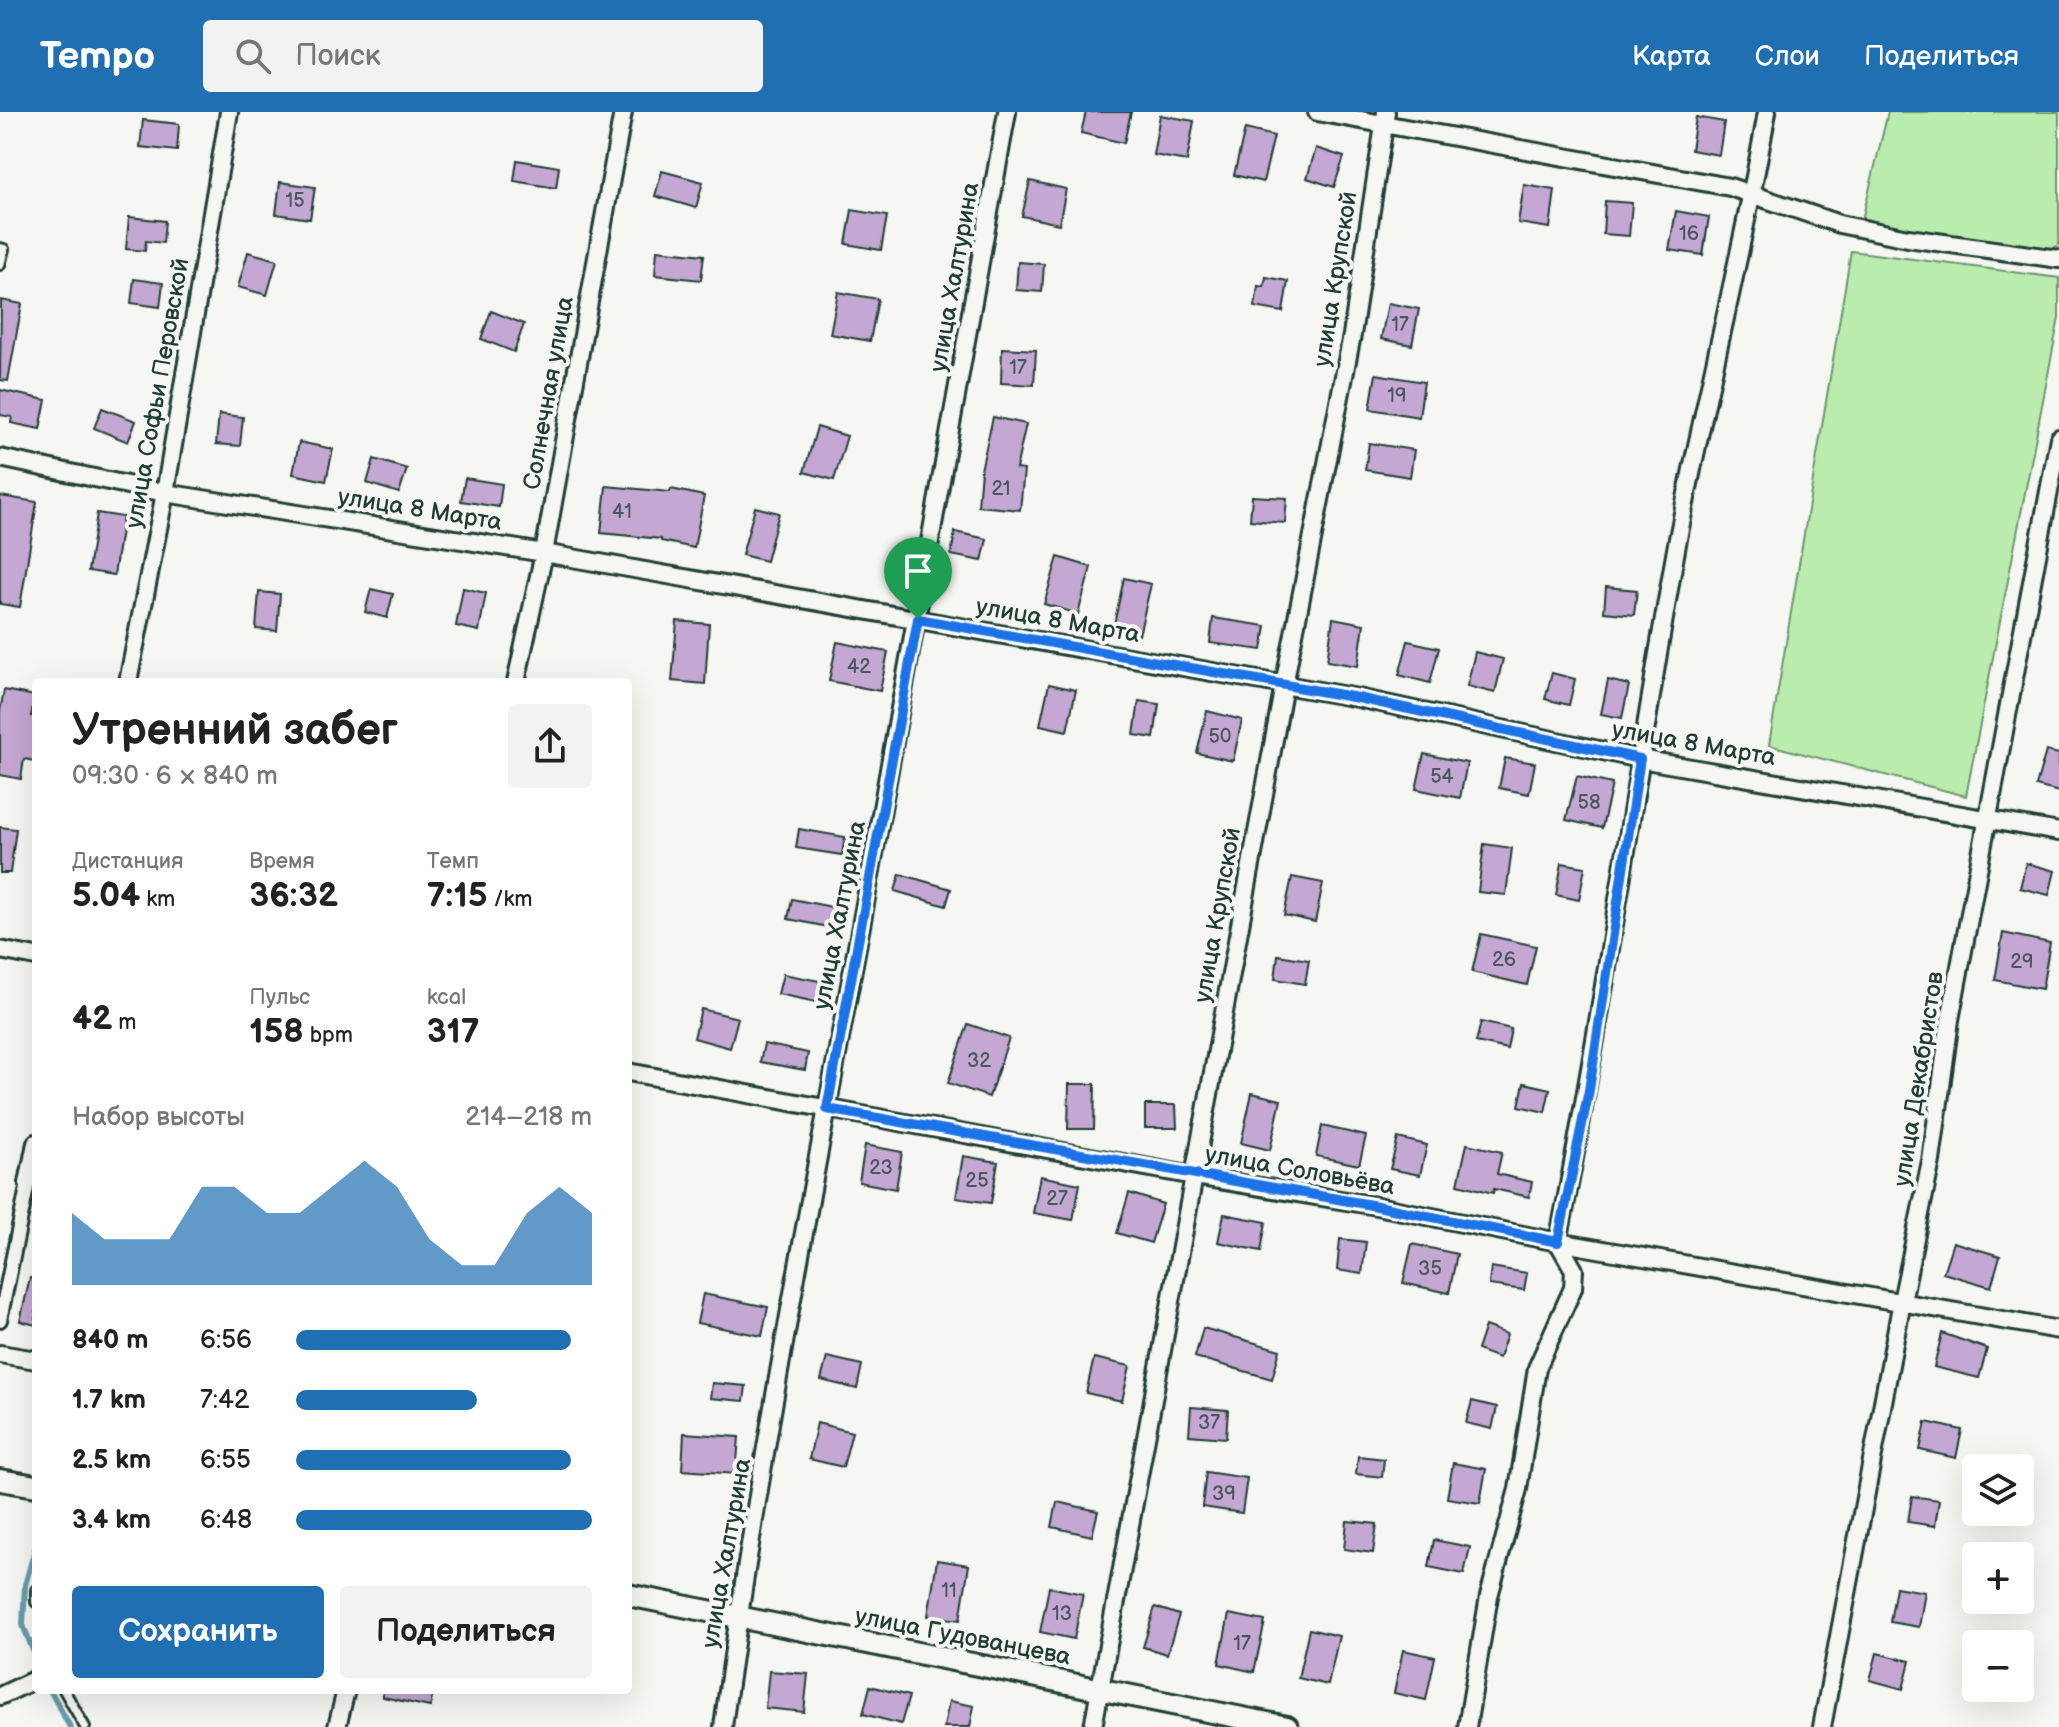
<!DOCTYPE html>
<html lang="ru">
<meta charset="utf-8">
<style>
body{margin:0;font-family:"Balsamiq Sans",sans-serif;background:#f2f2f2;color:#222;height:100vh;display:flex;flex-direction:column;font-size:30px;white-space:nowrap}
*{box-sizing:border-box;margin:0}
p{font-size:26px;color:#767676}
.icon{flex:none;width:44px;height:44px;fill:none;stroke:currentColor;stroke-width:2;stroke-linecap:round;stroke-linejoin:round}
.map{position:relative;flex:1;overflow:hidden}
.panel{position:absolute;left:32px;top:566px;width:600px;height:1016px;display:flex;flex-direction:column;background:#fff;border-radius:8px;box-shadow:0 8px 32px #0002}
.panel>*{flex:none}
.buttons{position:absolute;left:1962px;top:1342px;display:grid;gap:16px}
.buttons a{display:grid;place-items:center;width:72px;height:72px;border-radius:8px;background:#fff;box-shadow:0 8px 32px #0002;font-size:40px}
.pin{position:absolute;display:grid;place-items:center;width:68px;height:68px;color:#fff;margin:-82px -34px;border-radius:50% 50% 50% 0;rotate:-45deg;box-shadow:0 0 8px #0007}
.pin .icon{rotate:45deg}
.round{display:grid;place-items:center;flex:none;width:84px;height:84px;border-radius:8px;background:#f2f2f2}
.overview{display:flex;align-items:center;justify-content:space-between;height:136px;padding:0 40px}
h1{font-size:44px;font-weight:600;line-height:60px}
.stats{display:grid;grid-template-columns:repeat(3,1fr);gap:12px;height:136px;padding:8px 40px}
.stats div{display:grid;align-content:center}
.stats b{font-size:34px;font-weight:600}
.stats small{font-size:22px;font-weight:400}
.stats p{font-size:22px}
.chart{height:224px;padding:16px 40px}
.chart p{display:flex;justify-content:space-between}
.chart svg{width:100%;height:144px;margin-top:8px;fill:#1f6fb2;opacity:.7}
.button{display:flex;gap:16px;margin-top:auto;padding:16px 40px}
.button a{flex:1;height:92px;border-radius:8px;background:#1f6fb2;color:#fff;font-size:32px;font-weight:600;line-height:92px;text-align:center}
.button a+a{background:#f2f2f2;color:#222}
ul{padding:0 40px;list-style:none;font-size:26px}
li{display:grid;grid-template-columns:128px 96px 1fr;align-items:center;height:60px}
li i{height:20px;border-radius:10px;background:#1f6fb2}
header{display:flex;align-items:center;gap:48px;box-sizing:border-box;height:112px;padding:0 40px;background:#1f6fb2;color:#fff}
header strong{font-size:38px}
nav{display:flex;gap:44px;margin-inline-start:auto;font-size:28px}
.search{width:560px;height:72px;background:#f2f2f2;display:flex;align-items:center;gap:20px;box-sizing:border-box;padding:0 28px;border-radius:8px;color:#767676;font-size:30px}
.map>svg:first-child{display:block}
.green{fill:#baedad;stroke:#6c9570;stroke-width:2}
.lines{fill:none;stroke-linecap:round;stroke-linejoin:round}
.stream{stroke:#689bab;stroke-width:6}
.building{fill:#c5a7d3;stroke:#1f3d34;stroke-width:2}
.service-casing{stroke:#1f3d34;stroke-width:14}
.pedestrian-casing{stroke:#1f3d34;stroke-width:18}
.minor-casing{stroke:#1f3d34;stroke-width:22}
.tertiary-casing{stroke:#1f3d34;stroke-width:26}
.service{stroke:#f6f6f2;stroke-width:8}
.pedestrian{stroke:#f6f6f2;stroke-width:12}
.minor{stroke:#f6f6f2;stroke-width:16}
.tertiary{stroke:#f6f6f2;stroke-width:20}
.route-casing{stroke:#fff;stroke-width:16}
.route{stroke:#1a73e8;stroke-width:10}
.labels{text-anchor:middle;stroke-width:8;stroke-linejoin:round;paint-order:stroke}
.number-label{font-size:20px;fill:#48585c}
.street-label{font-size:24px;fill:#1f3d34;stroke:#f6f6f2}
</style>
<header>
<strong>Tempo</strong>
<div class="search"><svg class="icon" aria-label="search" viewBox="0 0 24 24"><circle cx="10" cy="10" r="6"/><path d="M15 15l6 6"/></svg>Поиск</div>
<nav><a>Карта</a><a>Слои</a><a>Поделиться</a></nav>
</header>
<div class="map">
<svg width="2059" height="1615" viewBox="0 0 2059 1615">
<rect width="100%" height="100%" fill="#f6f6f2"/>
<filter id="ink" filterUnits="userSpaceOnUse"><feTurbulence type="fractalNoise" baseFrequency=".0125" numOctaves="2"/><feDisplacementMap in="SourceGraphic" scale="16" xChannelSelector="R" yChannelSelector="G"/><feConvolveMatrix kernelMatrix="1 2 1 2 8 2 1 2 1" color-interpolation-filters="sRGB"/></filter>
<g filter="url(#ink)">
<path class="green" d="M 1888,0 L 2059,0 L 2059,133 L 2045,141 L 1988,134 L 1862,108 Z
M 1851,139 L 2059,166 L 2059,206 L 1966,684 L 1769,633 Z"/>
<g class="lines">
<path class="stream" d="M 36,1434 L 25,1473 L 23,1513 L 36,1546
M 50,1578 L 70,1615"/>
</g>
<path class="building" d="M 1086,0 L 1131,0 L 1124,31 L 1081,21 Z
M 1160,3 L 1194,9 L 1187,49 L 1153,43 Z
M 1696,5 L 1724,10 L 1719,43 L 1691,38 Z
M 143,8 L 179,12 L 177,39 L 140,35 Z
M 1245,17 L 1274,24 L 1263,70 L 1234,63 Z
M 1316,36 L 1344,45 L 1334,75 L 1307,66 Z
M 517,48 L 559,55 L 556,76 L 514,69 Z
M 662,59 L 703,70 L 696,96 L 655,84 Z
M 1030,69 L 1066,77 L 1059,112 L 1022,104 Z
M 280,70 L 315,75 L 310,107 L 276,102 Z
M 1524,73 L 1555,78 L 1550,116 L 1518,111 Z
M 1605,89 L 1632,91 L 1629,124 L 1603,122 Z
M 852,98 L 887,104 L 881,138 L 846,132 Z
M 1676,99 L 1709,105 L 1703,143 L 1669,138 Z
M 129,105 L 165,109 L 163,131 L 146,129 L 145,139 L 126,137 Z
M 657,138 L 704,143 L 701,168 L 655,163 Z
M 248,140 L 277,148 L 267,183 L 238,175 Z
M 1018,150 L 1044,152 L 1042,180 L 1016,178 Z
M 1266,165 L 1288,169 L 1283,200 L 1255,195 L 1258,174 L 1264,175 Z
M 134,167 L 163,171 L 160,195 L 131,191 Z
M 838,180 L 878,187 L 870,229 L 830,222 Z
M 1,188 L 22,192 L 8,269 L 0,268 Z
M 1388,191 L 1419,197 L 1412,233 L 1381,227 Z
M 491,199 L 524,212 L 514,240 L 481,227 Z
M 1002,236 L 1036,238 L 1034,273 L 1001,271 Z
M 1376,262 L 1424,270 L 1419,305 L 1370,297 Z
M 0,278 L 46,288 L 40,317 L 11,311 L 12,305 L 0,303 Z
M 102,296 L 136,309 L 128,330 L 94,316 Z
M 219,302 L 243,305 L 240,334 L 216,332 Z
M 993,305 L 1026,312 L 1016,357 L 1024,358 L 1020,398 L 978,394 L 981,358 Z
M 817,315 L 847,324 L 834,368 L 804,360 Z
M 299,330 L 333,337 L 326,369 L 293,362 Z
M 1369,331 L 1414,338 L 1410,365 L 1365,358 Z
M 374,347 L 407,357 L 399,381 L 367,371 Z
M 465,366 L 502,372 L 499,395 L 461,389 Z
M 606,374 L 670,380 L 671,377 L 704,384 L 694,436 L 661,429 L 661,427 L 601,421 Z
M 0,384 L 37,390 L 20,495 L 0,492 Z
M 1252,384 L 1287,386 L 1285,411 L 1250,408 Z
M 755,395 L 779,401 L 766,449 L 742,443 Z
M 97,401 L 123,405 L 114,463 L 88,459 Z
M 955,420 L 987,427 L 982,449 L 951,443 Z
M 1058,445 L 1091,455 L 1078,502 L 1044,492 Z
M 1124,466 L 1151,472 L 1139,523 L 1113,517 Z
M 1606,475 L 1637,478 L 1634,503 L 1604,500 Z
M 463,476 L 486,481 L 479,519 L 456,514 Z
M 371,477 L 393,482 L 387,506 L 365,500 Z
M 259,480 L 280,482 L 277,519 L 256,517 Z
M 1213,506 L 1266,514 L 1262,538 L 1210,531 Z
M 1333,506 L 1364,512 L 1358,554 L 1327,549 Z
M 677,509 L 709,512 L 705,572 L 672,569 Z
M 1408,529 L 1439,536 L 1430,571 L 1399,563 Z
M 837,530 L 888,540 L 880,579 L 829,569 Z
M 1475,540 L 1503,547 L 1495,581 L 1467,574 Z
M 1552,561 L 1575,567 L 1569,593 L 1545,587 Z
M 1608,568 L 1629,573 L 1622,606 L 1601,602 Z
M 1049,572 L 1076,578 L 1067,619 L 1040,613 Z
M 4,578 L 35,584 L 31,604 L 36,604 L 34,649 L 24,647 L 21,667 L 0,663 L 0,599 Z
M 1139,589 L 1159,592 L 1154,626 L 1134,623 Z
M 1207,599 L 1242,608 L 1233,649 L 1197,641 Z
M 2046,639 L 2059,642 L 2059,680 L 2036,674 Z
M 1424,642 L 1467,651 L 1460,686 L 1416,677 Z
M 1505,646 L 1535,651 L 1529,682 L 1499,676 Z
M 1577,664 L 1612,672 L 1602,716 L 1566,708 Z
M 0,715 L 16,717 L 10,761 L 0,761 Z
M 799,717 L 845,725 L 842,743 L 796,736 Z
M 1484,732 L 1512,736 L 1506,783 L 1478,780 Z
M 1562,751 L 1585,755 L 1579,788 L 1556,783 Z
M 2026,751 L 2055,759 L 2049,783 L 2020,776 Z
M 900,762 L 951,777 L 946,794 L 895,779 Z
M 1292,765 L 1323,771 L 1315,810 L 1284,803 Z
M 792,787 L 837,796 L 833,816 L 788,807 Z
M 2003,821 L 2050,831 L 2042,877 L 1995,868 Z
M 1481,822 L 1536,834 L 1527,873 L 1472,860 Z
M 1278,843 L 1309,848 L 1305,872 L 1275,867 Z
M 783,862 L 825,870 L 821,891 L 778,882 Z
M 701,897 L 738,906 L 730,936 L 694,926 Z
M 1481,910 L 1511,917 L 1507,937 L 1476,930 Z
M 968,912 L 1009,926 L 989,985 L 948,971 Z
M 764,932 L 808,941 L 805,958 L 760,950 Z
M 1524,971 L 1550,977 L 1545,1000 L 1519,994 Z
M 1069,972 L 1095,972 L 1094,1017 L 1068,1017 Z
M 1252,981 L 1281,988 L 1270,1038 L 1241,1031 Z
M 1145,993 L 1176,993 L 1177,1016 L 1145,1016 Z
M 1322,1014 L 1366,1024 L 1359,1053 L 1316,1044 Z
M 1398,1026 L 1427,1033 L 1420,1063 L 1390,1057 Z
M 1467,1032 L 1502,1040 L 1497,1062 L 1532,1070 L 1529,1085 L 1494,1077 L 1493,1081 L 1458,1072 Z
M 865,1033 L 902,1040 L 896,1077 L 859,1070 Z
M 963,1044 L 998,1050 L 991,1091 L 956,1086 Z
M 1040,1064 L 1080,1072 L 1073,1108 L 1033,1101 Z
M 1129,1081 L 1163,1092 L 1151,1131 L 1117,1121 Z
M 1224,1102 L 1266,1110 L 1261,1139 L 1218,1130 Z
M 1340,1127 L 1366,1130 L 1362,1162 L 1337,1158 Z
M 1953,1130 L 2000,1144 L 1991,1175 L 1943,1161 Z
M 1412,1132 L 1457,1142 L 1449,1181 L 1403,1171 Z
M 1491,1155 L 1527,1161 L 1524,1178 L 1489,1173 Z
M 30,1166 L 36,1167 L 36,1213 L 20,1209 Z
M 703,1182 L 768,1195 L 762,1224 L 697,1211 Z
M 1485,1214 L 1507,1222 L 1499,1246 L 1477,1238 Z
M 1203,1216 L 1280,1238 L 1272,1267 L 1195,1245 Z
M 1942,1221 L 1987,1237 L 1979,1266 L 1934,1255 Z
M 827,1245 L 862,1253 L 857,1277 L 821,1268 Z
M 1094,1246 L 1130,1254 L 1122,1289 L 1086,1281 Z
M 712,1271 L 746,1274 L 744,1289 L 710,1286 Z
M 1472,1289 L 1497,1295 L 1492,1317 L 1466,1311 Z
M 1191,1295 L 1228,1298 L 1226,1326 L 1189,1323 Z
M 1926,1310 L 1962,1318 L 1956,1346 L 1920,1338 Z
M 817,1311 L 852,1320 L 843,1355 L 809,1347 Z
M 684,1321 L 739,1325 L 736,1362 L 682,1358 Z
M 1358,1344 L 1384,1347 L 1382,1365 L 1356,1362 Z
M 1453,1351 L 1486,1357 L 1480,1391 L 1447,1386 Z
M 1206,1360 L 1247,1366 L 1242,1401 L 1202,1395 Z
M 1912,1384 L 1939,1388 L 1935,1414 L 1908,1410 Z
M 1057,1390 L 1098,1399 L 1092,1424 L 1052,1415 Z
M 1347,1409 L 1377,1412 L 1373,1441 L 1344,1437 Z
M 1434,1428 L 1470,1435 L 1464,1462 L 1429,1455 Z
M 937,1448 L 969,1453 L 960,1508 L 928,1504 Z
M 1049,1475 L 1083,1482 L 1074,1527 L 1040,1520 Z
M 1896,1475 L 1925,1480 L 1919,1515 L 1890,1510 Z
M 1155,1495 L 1179,1503 L 1167,1542 L 1143,1535 Z
M 1229,1502 L 1265,1509 L 1254,1560 L 1219,1552 Z
M 1309,1517 L 1339,1524 L 1328,1573 L 1298,1566 Z
M 1403,1538 L 1435,1545 L 1426,1588 L 1394,1581 Z
M 1877,1541 L 1910,1549 L 1903,1577 L 1870,1568 Z
M 769,1559 L 808,1562 L 804,1600 L 765,1596 Z
M 870,1574 L 909,1584 L 901,1612 L 863,1602 Z
M 383,1578 L 434,1578 L 430,1595 L 383,1585 Z
M 949,1589 L 974,1594 L 970,1615 L 944,1615 Z"/>
<g class="lines">
<g class="service-casing">
<path id="service" d="M 0,136 L 4,137 L 0,153
M 36,1478 L 36,1490
M 64,1578 L 85,1615"/>
</g>
<g class="pedestrian-casing">
<path id="pedestrian" d="M 0,1208 L 28,1071"/>
</g>
<g class="minor-casing">
<path id="minor" d="M 1317,0 L 1730,75 L 1839,112 L 1908,126 L 2059,147
M 0,346 L 165,381 L 544,441 L 1358,586 L 1640,647 L 2059,720
M 128,570 L 165,381 L 229,0
M 516,570 L 544,441 L 623,0
M 0,838 L 36,845
M 628,960 L 1194,1064 L 1377,1094 L 1558,1130 L 2059,1218
M 28,1071 L 36,1031
M 0,1242 L 36,1248
M 0,1584 L 36,1567
M 337,1615 L 346,1578
M 723,1615 C 760,1343 813,1073 863,803 C 913,536 960,268 1007,0
M 1093,1615 L 1284,573 L 1352,223 L 1386,0
M 1467,1615 L 1489,1484 L 1518,1377 L 1537,1256 L 1573,1176 L 1574,1158 L 1558,1130 C 1604,899 1635,665 1677,432 C 1704,288 1742,145 1767,0
M 1822,1615 L 1902,1189 L 1931,1049 L 1950,908 L 2059,326"/>
</g>
<g class="tertiary-casing">
<path id="tertiary" d="M 0,1368 L 36,1374
M 628,1483 L 1287,1615"/>
</g>
<use href="#service" class="service"/>
<use href="#pedestrian" class="pedestrian"/>
<use href="#minor" class="minor"/>
<use href="#tertiary" class="tertiary"/>
</g>
</g>
<g class="lines" filter="url(#ink)">
<g class="route-casing">
<path id="route" d="M 918,507 L 1358,586 L 1640,647 L 1589,978 L 1558,1130 L 1377,1094 L 827,997 Z"/>
</g>
<use href="#route" class="route"/>
</g>
<g class="labels">
<g class="number-label">
<text x="295" y="95">15</text>
<text x="1689" y="128">16</text>
<text x="1400" y="219">17</text>
<text x="1018" y="262">17</text>
<text x="1397" y="290">19</text>
<text x="1001" y="383">21</text>
<text x="622" y="406">41</text>
<text x="859" y="561">42</text>
<text x="1220" y="631">50</text>
<text x="1442" y="671">54</text>
<text x="1589" y="697">58</text>
<text x="1504" y="854">26</text>
<text x="2022" y="856">29</text>
<text x="979" y="955">32</text>
<text x="881" y="1062">23</text>
<text x="977" y="1075">25</text>
<text x="1057" y="1093">27</text>
<text x="1430" y="1163">35</text>
<text x="1209" y="1317">37</text>
<text x="1224" y="1388">39</text>
<text x="949" y="1485">11</text>
<text x="1062" y="1508">13</text>
<text x="1242" y="1538">17</text>
</g>
<g class="street-label">
<text transform="translate(954 165) rotate(-80)" y="8">улица Халтурина</text>
<text transform="translate(1335 167) rotate(-81)" y="8">улица Крупской</text>
<text transform="translate(157 281) rotate(-80)" y="8">улица Софьи Перовской</text>
<text transform="translate(548 281) rotate(-80)" y="8">Солнечная улица</text>
<text transform="translate(420 397) rotate(9)" y="8">улица 8 Марта</text>
<text transform="translate(1058 508) rotate(10)" y="8">улица 8 Марта</text>
<text transform="translate(1694 631) rotate(10)" y="8">улица 8 Марта</text>
<text transform="translate(839 803) rotate(-79)" y="8">улица Халтурина</text>
<text transform="translate(1217 803) rotate(-80)" y="8">улица Крупской</text>
<text transform="translate(1918 967) rotate(-81)" y="8">улица Декабристов</text>
<text transform="translate(1300 1058) rotate(10)" y="8">улица Соловьёва</text>
<text transform="translate(726 1441) rotate(-80)" y="8">улица Халтурина</text>
<text transform="translate(963 1524) rotate(11)" y="8">улица Гудованцева</text>
</g>
</g>
</svg>
<div class="buttons">
<a><svg class="icon" aria-label="layers" viewBox="0 0 24 24"><path d="M12 4l9 5-9 5-9-5zM3 14l9 5 9-5"/></svg></a>
<a>+</a>
<a>−</a>
</div>
<div class="pin" style="left:918px;top:507px;background:#1e9e55"><svg class="icon" aria-label="arrive" viewBox="0 0 24 24"><path d="M6 21V4h12l-3 4 3 4H6"/></svg></div>
<section class="panel">
<div class="overview"><div><h1>Утренний забег</h1><p>09:30 · 6 × 840 m</p></div><a class="round"><svg class="icon" aria-label="share" viewBox="0 0 24 24"><path d="M12 15V3M7 8l5-5 5 5M5 13v7h14v-7"/></svg></a></div>
<div class="stats">
<div><p>Дистанция</p><b>5.04<small> km</small></b></div>
<div><p>Время</p><b>36:32</b></div>
<div><p>Темп</p><b>7:15<small> /km</small></b></div>
</div>
<div class="stats">
<div><b>42<small> m</small></b></div>
<div><p>Пульс</p><b>158<small> bpm</small></b></div>
<div><p>kcal</p><b>317</b></div>
</div>
<div class="chart"><p><span>Набор высоты</span>214–218 m</p>
<svg viewBox="0 0 160 44" preserveAspectRatio="none"><path d="M0 44V22L10 30L20 30L30 30L40 14L50 14L60 22L70 22L80 14L90 6L100 14L110 30L120 38L130 38L140 22L150 14L160 22V44z"/></svg>
</div>
<ul>
<li><b>840 m</b>6:56<i style="width:93%"></i></li>
<li><b>1.7 km</b>7:42<i style="width:61%"></i></li>
<li><b>2.5 km</b>6:55<i style="width:93%"></i></li>
<li><b>3.4 km</b>6:48<i style="width:100%"></i></li>
</ul>
<div class="button"><a>Сохранить</a><a>Поделиться</a></div>
</section>
</div>
